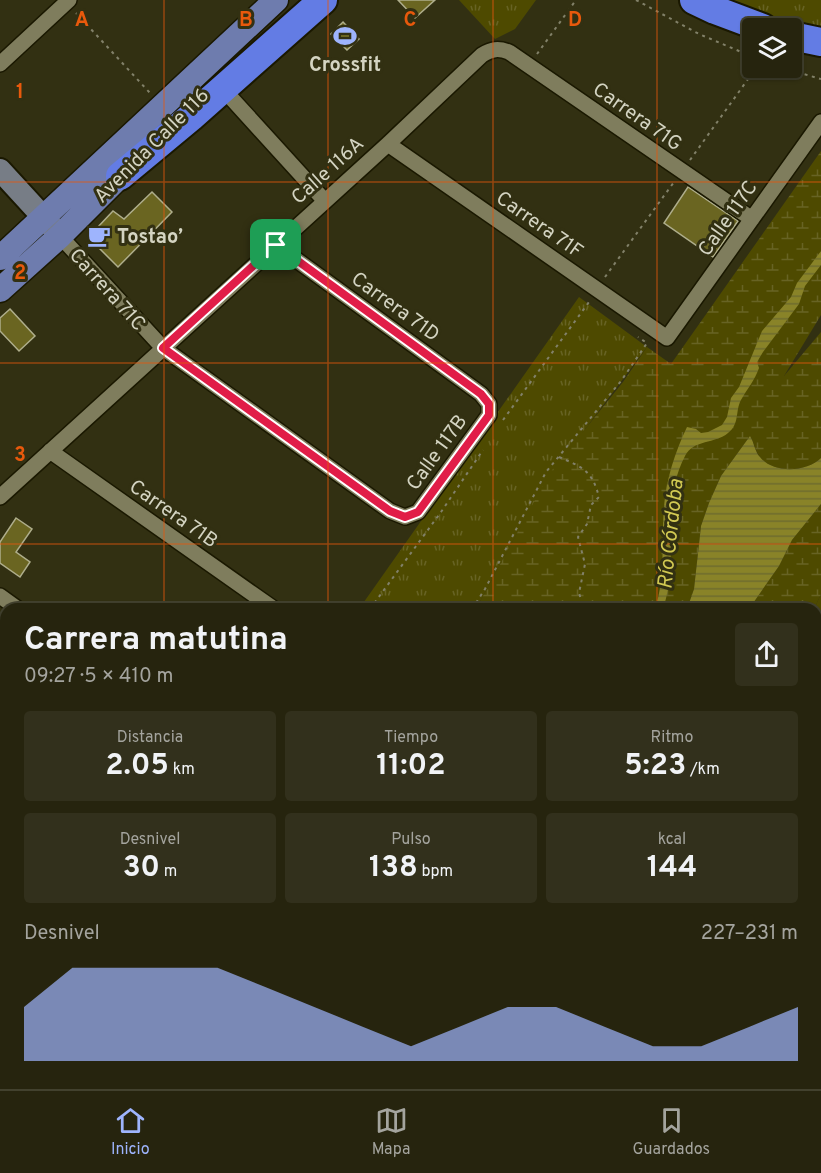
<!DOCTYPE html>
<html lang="es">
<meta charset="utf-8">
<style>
body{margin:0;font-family:Overpass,sans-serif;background:#32301c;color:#f1f3f6;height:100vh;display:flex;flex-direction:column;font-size:22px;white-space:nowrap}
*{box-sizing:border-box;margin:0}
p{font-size:20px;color:#a4a49e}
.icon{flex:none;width:33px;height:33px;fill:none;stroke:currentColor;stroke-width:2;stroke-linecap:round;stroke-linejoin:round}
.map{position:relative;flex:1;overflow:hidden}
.panel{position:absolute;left:0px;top:603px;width:822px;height:486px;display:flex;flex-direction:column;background:#26240e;border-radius:18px 18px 0 0;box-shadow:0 2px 4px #0004,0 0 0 2px #42412e}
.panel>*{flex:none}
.fabs{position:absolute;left:742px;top:18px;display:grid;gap:12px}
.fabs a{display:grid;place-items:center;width:60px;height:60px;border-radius:6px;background:#26240e;box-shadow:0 2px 4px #0004,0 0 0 2px #42412e;font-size:30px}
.pin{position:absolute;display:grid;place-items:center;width:51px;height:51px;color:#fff;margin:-26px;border-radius:12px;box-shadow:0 3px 9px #0006}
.round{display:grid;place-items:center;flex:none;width:63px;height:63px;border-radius:6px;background:#32301c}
.headline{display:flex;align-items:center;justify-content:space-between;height:102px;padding:0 24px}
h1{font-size:33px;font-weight:700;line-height:45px}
.figures{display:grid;grid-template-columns:repeat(3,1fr);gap:9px;height:102px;padding:6px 24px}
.figures div{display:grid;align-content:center;border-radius:6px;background:#32301c;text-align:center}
.figures b{font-size:30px;font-weight:700}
.figures small{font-size:16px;font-weight:400}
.figures p{font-size:16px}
.chart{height:168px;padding:12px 24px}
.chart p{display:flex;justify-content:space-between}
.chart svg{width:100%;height:108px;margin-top:6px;fill:#9eb4fd;opacity:.7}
.tab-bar{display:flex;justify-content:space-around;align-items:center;height:84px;border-top:2px solid #42412e;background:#26240e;font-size:16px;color:#a4a49e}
.tab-bar a{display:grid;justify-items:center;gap:3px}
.tab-bar .current{color:#9eb4fd}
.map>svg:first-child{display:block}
.grass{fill:url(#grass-tufts)}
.forest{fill:url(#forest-firs)}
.wetland{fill:url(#wetland-marsh)}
.water{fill:url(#water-rules)}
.building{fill:#6a6521;stroke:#afae8c;stroke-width:1.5}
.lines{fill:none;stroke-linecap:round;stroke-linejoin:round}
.lane-casing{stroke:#1a1800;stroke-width:10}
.street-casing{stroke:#1a1800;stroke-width:18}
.secondary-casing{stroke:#1a1800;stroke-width:26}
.primary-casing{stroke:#1a1800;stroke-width:27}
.highway-casing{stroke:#1a1800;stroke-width:32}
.path{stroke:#828169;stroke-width:2;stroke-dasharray:3 4.5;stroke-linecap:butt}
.lane{stroke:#7f7d5d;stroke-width:8}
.street{stroke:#7f7d5d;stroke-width:15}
.secondary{stroke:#777d86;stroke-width:22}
.primary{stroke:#6e7cae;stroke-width:24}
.highway{stroke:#637ce4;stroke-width:28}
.route-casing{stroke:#fff;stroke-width:12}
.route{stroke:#e11d48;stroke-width:8}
.grid{fill:none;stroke:#e8590c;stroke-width:1.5;stroke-opacity:0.55}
.labels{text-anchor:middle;stroke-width:6;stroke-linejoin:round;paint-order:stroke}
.poi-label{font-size:20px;font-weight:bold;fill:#d4d4c2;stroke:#323012}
.street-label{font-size:20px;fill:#d4d4c2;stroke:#323012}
.water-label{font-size:21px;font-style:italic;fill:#d2c952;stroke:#323012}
.grid-label{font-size:20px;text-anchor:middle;font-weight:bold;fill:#e8590c;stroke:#323012;stroke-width:6;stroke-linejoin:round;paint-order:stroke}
</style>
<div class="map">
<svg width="821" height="1089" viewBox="0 0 821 1089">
<defs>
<pattern id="grass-tufts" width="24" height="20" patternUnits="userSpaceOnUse" patternTransform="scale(1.5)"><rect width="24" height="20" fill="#4e4a00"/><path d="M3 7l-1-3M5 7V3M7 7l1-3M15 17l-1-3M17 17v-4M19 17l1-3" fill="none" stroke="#676324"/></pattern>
<pattern id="forest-firs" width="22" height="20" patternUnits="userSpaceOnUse" patternTransform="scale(1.5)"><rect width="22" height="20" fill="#4e4a00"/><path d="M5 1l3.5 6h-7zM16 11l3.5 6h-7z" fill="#676324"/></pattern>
<pattern id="wetland-marsh" width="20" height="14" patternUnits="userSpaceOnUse" patternTransform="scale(1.5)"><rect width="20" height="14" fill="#4e4a00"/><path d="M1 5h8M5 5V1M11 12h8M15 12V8" fill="none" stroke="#676324"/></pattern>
<pattern id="water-rules" width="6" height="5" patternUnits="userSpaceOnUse" patternTransform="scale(1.5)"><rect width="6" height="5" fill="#898328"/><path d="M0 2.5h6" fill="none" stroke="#6f6c2e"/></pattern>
</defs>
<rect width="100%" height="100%" fill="#323012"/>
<path class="grass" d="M 459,0 L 536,0 L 515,29 L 495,39 Z
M 722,0 L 821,0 L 821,31 L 803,28 Z
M 579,297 L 647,347 L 586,428 L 520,528 L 476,609 L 359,609 Z
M 821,594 L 821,724 L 816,723 L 816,609 L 814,609 Z
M 816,854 L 821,858 L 821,1005 L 816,1012 Z
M 6,937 L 6,1083 L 169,1083 L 164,1089 L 0,1089 L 0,975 L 2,969 L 0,946 Z
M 656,1083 L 767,1083 L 764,1089 L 653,1089 Z"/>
<path class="forest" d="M 816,723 L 821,724 L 821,857 L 816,854 Z
M 457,1083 L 656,1083 L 653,1089 L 453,1089 Z"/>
<path class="wetland" d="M 821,151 L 821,315 L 784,376 L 821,332 L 821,458 C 807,472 773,474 760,457 C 755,451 754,442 750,436 L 721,476 L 709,503 L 701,526 L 694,589 L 687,609 L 476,609 L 549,474 L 623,382 L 647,347 L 671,364 Z
M 821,504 L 821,594 L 814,609 L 749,609 L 779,566 L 792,540 Z
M 241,1083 L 314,1083 L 308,1089 L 233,1089 Z"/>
<path class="water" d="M 821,251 L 821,265 L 805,286 L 799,304 L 763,352 L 757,362 L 759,368 C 755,380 747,389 741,400 C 735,411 740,424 728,433 C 715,444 694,439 685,456 C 660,503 680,560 663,609 L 655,609 C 666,576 661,542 664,507 C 666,480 675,452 687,427 L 696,429 L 701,433 L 708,432 L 722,425 L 727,417 L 731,398 L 739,387 L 762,331 L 791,297 L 797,283 Z
M 750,436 C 754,442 755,452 760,457 C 773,474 807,472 821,458 L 821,504 L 792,540 L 779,566 L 749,609 L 687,609 L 694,589 L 701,526 L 709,503 L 721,476 Z
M 314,1083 L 437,1083 L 433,1089 L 308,1089 Z"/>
<path class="building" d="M 398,0 L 435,0 L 415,18 Z
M 343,22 L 359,39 L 347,50 L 331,34 Z
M 688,187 L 738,221 L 713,257 L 664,223 Z
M 152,192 L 172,212 L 118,267 L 94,243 L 93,236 L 97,228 L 113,211 L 124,219 Z
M 10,309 L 35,336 L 19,351 L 0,331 L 0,318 Z
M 16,518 L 32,529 L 16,552 L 30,562 L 20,577 L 0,563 L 0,542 Z"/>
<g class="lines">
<g class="lane-casing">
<path id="lane" d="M 816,628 L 821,618
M 816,689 L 821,693"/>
</g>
<g class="street-casing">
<path id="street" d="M 0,64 L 69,0
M 223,89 L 324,200
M 388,144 L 667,338 L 821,122
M 60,236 L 163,348 L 390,511 L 405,517 L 418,512 L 489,415 L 489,404 L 481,394 L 276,245
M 50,451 L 274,609
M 0,497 L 388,144 L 482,55 C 492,49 498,48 509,52 L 752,219
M 0,596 L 18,609
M 0,780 L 6,784
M 816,1027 L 821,1018
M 781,1089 L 784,1083"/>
</g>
<g class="secondary-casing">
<path id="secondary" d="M 0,170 L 56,231"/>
</g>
<g class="primary-casing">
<path id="primary" d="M 0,258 L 276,0
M 0,290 L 60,236 L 134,162"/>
</g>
<g class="highway-casing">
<path id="highway" d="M 694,0 L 715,10 L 763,28
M 792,36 L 821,42
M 120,176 L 191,117 L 323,0"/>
</g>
<path class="path" d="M 636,0 L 699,34 L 753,57
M 76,13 L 150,93
M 537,54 L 576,0
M 783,68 L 821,79
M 690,160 L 756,68
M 605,277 L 674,182
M 503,420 L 589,302
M 559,457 C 582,467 592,470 599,497 L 591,505 L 587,524 L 578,537 L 585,564 L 579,593 L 583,606 L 582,609
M 370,609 L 441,512 L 483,450
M 472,609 L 485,589 L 546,472 L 621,381 L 647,343 L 638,337
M 816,753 L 821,752
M 6,944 L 1,951 L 6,956
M 0,982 L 6,974
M 816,987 L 821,990
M 686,1083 L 705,1089
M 159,1089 L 164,1083
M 458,1089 L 463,1083
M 650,1089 L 653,1083
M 675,1089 L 678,1083"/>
<use href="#lane" class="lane"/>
<use href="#street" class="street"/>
<use href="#secondary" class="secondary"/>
<use href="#primary" class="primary"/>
<use href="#highway" class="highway"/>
</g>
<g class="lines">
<g class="route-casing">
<path id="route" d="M 276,245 L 481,394 L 489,404 L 489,415 L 418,512 L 405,517 L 390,511 L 163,348 Z"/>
</g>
<use href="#route" class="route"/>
</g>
<path class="grid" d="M 164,0 L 164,609M 328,0 L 328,609M 493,0 L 493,609M 657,0 L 657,609M 0,182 L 821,182M 0,363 L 821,363M 0,544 L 821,544M 0,726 L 6,726M 816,726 L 821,726M 0,908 L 6,908M 816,908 L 821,908M 164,1083 L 164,1089M 328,1083 L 328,1089M 493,1083 L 493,1089M 657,1083 L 657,1089"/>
<defs>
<g id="stadium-bare" transform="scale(1.8)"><path d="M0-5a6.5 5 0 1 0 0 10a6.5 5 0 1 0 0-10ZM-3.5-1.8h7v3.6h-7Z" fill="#9eb4fd" stroke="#323012" stroke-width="2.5" paint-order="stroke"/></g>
<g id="cafe-bare" transform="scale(1.8)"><path d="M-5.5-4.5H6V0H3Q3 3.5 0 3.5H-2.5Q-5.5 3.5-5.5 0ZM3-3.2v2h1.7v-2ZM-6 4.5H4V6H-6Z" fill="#9eb4fd" stroke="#323012" stroke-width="2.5" paint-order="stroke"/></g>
</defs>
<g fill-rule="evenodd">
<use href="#stadium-bare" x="345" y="36"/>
<use href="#cafe-bare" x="99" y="236"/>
</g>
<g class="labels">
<g class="poi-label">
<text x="345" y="71">Crossfit</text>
<text x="117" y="243" text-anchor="start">Tostao’</text>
</g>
<g class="street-label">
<text transform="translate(638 116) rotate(35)" y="7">Carrera 71G</text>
<text transform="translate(151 145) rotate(-45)" y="7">Avenida Calle 116</text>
<text transform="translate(327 170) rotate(-42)" y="7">Calle 116A</text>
<text transform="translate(727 218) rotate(-55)" y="7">Calle 117C</text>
<text transform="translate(540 224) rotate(35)" y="7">Carrera 71F</text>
<text transform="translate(108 289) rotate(48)" y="7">Carrera 71C</text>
<text transform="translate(396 306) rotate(36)" y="7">Carrera 71D</text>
<text transform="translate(436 452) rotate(-54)" y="7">Calle 117B</text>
<text transform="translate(174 513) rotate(35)" y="7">Carrera 71B</text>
</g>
<g class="water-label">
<text transform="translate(670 534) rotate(-84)" y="7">Río Córdoba</text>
</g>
</g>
<g class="grid-label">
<text x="82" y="26">A</text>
<text x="246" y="26">B</text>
<text x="410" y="26">C</text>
<text x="575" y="26">D</text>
<text x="20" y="98">1</text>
<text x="20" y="279">2</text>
<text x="20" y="461">3</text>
</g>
</svg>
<div class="fabs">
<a><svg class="icon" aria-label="layers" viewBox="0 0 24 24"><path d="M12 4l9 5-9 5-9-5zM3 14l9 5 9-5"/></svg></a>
</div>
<div class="pin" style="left:276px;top:245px;background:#1e9e55"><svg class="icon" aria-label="arrive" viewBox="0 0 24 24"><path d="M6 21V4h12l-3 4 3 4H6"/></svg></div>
<section class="panel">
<div class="headline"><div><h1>Carrera matutina</h1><p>09:27 · 5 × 410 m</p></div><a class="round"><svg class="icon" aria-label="share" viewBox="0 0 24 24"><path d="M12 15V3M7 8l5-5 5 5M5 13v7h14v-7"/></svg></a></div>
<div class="figures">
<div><p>Distancia</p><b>2.05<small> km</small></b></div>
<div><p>Tiempo</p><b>11:02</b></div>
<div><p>Ritmo</p><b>5:23<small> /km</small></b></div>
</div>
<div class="figures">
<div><p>Desnivel</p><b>30<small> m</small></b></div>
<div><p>Pulso</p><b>138<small> bpm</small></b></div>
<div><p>kcal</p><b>144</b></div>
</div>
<div class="chart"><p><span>Desnivel</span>227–231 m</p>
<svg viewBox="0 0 160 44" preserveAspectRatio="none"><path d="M0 44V22L10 6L20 6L30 6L40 6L50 14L60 22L70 30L80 38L90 30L100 22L110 22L120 30L130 38L140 38L150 30L160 22V44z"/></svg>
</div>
</section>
</div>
<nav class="tab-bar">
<a class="current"><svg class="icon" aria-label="home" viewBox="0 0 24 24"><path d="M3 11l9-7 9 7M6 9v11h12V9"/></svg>Inicio</a>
<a><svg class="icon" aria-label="map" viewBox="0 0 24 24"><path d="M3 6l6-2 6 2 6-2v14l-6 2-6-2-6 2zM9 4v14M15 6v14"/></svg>Mapa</a>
<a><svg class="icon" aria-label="saved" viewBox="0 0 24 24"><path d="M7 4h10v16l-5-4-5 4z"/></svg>Guardados</a>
</nav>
